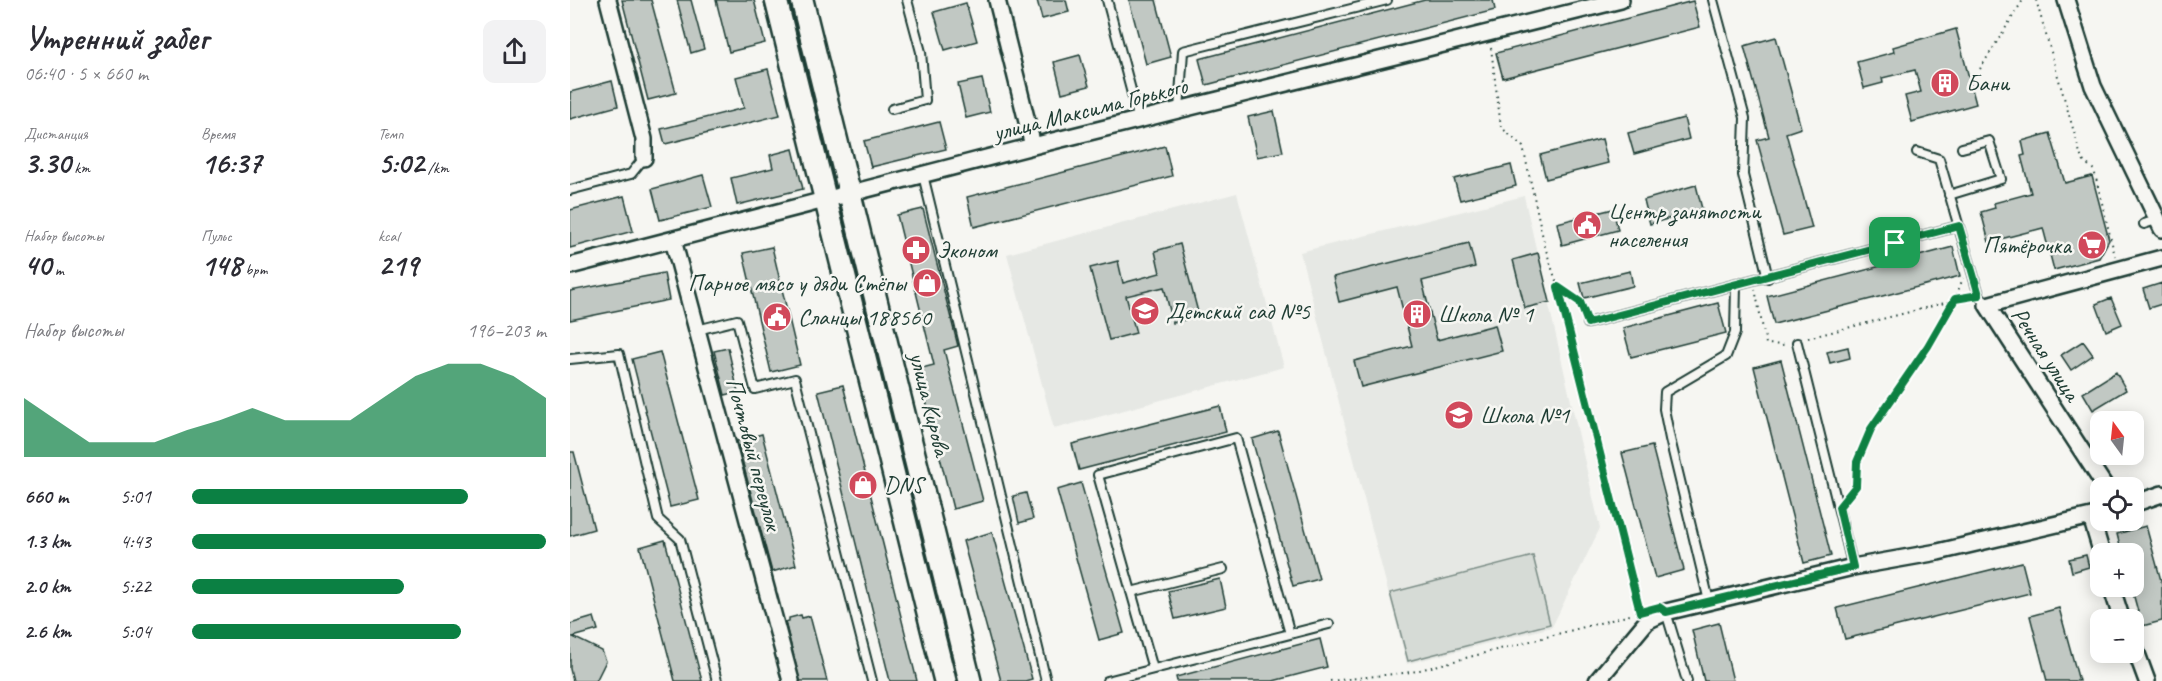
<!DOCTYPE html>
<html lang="ru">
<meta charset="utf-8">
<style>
body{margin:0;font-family:Caveat,sans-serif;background:#f2f2f3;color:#2b2b33;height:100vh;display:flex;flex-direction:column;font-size:22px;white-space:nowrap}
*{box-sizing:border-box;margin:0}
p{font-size:20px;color:#7c7c81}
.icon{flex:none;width:33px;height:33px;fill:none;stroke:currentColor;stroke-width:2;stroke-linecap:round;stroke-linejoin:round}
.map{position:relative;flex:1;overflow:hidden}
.details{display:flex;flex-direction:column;background:#fff;width:570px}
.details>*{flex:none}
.needle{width:39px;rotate:345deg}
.controls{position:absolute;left:1520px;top:411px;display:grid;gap:12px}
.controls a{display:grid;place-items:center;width:54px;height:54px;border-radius:12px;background:#fff;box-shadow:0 3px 15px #0003;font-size:30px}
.pin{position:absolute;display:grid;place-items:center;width:51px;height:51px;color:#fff;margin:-26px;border-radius:12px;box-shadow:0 3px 9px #0006}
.round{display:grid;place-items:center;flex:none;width:63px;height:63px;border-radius:12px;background:#f2f2f3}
.head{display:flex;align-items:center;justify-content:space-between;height:102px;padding:0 24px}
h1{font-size:33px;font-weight:800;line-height:45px}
.stats{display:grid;grid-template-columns:repeat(3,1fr);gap:9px;height:102px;padding:6px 24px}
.stats div{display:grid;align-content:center}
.stats b{font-size:30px;font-weight:800}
.stats small{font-size:16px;font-weight:400}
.stats p{font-size:16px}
.chart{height:168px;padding:12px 24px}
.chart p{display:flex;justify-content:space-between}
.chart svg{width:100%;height:108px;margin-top:6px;fill:#0b8043;opacity:.7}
ul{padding:0 24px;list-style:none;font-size:20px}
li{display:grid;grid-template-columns:96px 72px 1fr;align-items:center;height:45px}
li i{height:15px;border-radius:8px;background:#0b8043}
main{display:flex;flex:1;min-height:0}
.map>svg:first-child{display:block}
.built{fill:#e6e8e4}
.green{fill:#d6dbd6;stroke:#7a8c85;stroke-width:1.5}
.building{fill:#c1c8c3;stroke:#1f3d34;stroke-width:1.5}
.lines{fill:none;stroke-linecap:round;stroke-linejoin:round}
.lane-casing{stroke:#1f3d34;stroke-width:12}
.street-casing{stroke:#1f3d34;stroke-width:20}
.secondary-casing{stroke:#1f3d34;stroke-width:26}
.path{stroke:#1f3d34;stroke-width:2;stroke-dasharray:1.5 4.5;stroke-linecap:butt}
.lane{stroke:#f6f6f2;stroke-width:8}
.street{stroke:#f6f6f2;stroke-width:15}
.secondary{stroke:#f6f6f2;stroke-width:21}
.route-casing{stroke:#fff;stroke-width:12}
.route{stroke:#0b8043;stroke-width:8}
.labels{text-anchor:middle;stroke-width:5;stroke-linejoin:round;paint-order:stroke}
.poi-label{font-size:24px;fill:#1f3d34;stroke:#f6f6f2;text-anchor:start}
.street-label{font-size:24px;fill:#1f3d34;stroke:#f6f6f2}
</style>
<main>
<section class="details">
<div class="head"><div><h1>Утренний забег</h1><p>06:40 · 5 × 660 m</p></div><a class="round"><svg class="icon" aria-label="share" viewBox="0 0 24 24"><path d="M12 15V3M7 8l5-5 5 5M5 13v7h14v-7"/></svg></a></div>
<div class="stats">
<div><p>Дистанция</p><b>3.30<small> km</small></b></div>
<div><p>Время</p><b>16:37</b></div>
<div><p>Темп</p><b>5:02<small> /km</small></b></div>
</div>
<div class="stats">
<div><p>Набор высоты</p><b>40<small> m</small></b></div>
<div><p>Пульс</p><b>148<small> bpm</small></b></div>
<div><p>kcal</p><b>219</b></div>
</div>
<div class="chart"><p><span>Набор высоты</span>196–203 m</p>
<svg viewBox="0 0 160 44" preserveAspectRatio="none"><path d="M0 44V20L10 29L20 38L30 38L40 38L50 33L60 29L70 24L80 29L90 29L100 29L110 20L120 11L130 6L140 6L150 11L160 20V44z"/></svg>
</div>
<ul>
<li><b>660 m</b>5:01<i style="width:78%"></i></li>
<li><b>1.3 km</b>4:43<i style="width:100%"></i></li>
<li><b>2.0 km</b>5:22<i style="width:60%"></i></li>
<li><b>2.6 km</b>5:04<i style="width:76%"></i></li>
</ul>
</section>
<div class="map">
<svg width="1592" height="681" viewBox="0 0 1592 681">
<rect width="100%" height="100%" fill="#f6f6f2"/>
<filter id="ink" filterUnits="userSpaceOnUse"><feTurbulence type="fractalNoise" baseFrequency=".0167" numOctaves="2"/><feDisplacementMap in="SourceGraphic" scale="12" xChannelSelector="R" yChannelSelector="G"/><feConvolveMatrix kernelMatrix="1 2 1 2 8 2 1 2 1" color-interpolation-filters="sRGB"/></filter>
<g filter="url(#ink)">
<path class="built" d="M 667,193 L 714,367 L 484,429 L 437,254 Z
M 954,196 L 1030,528 L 982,627 L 837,664 L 730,252 Z"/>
<path class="green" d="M 214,0 L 225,0 L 267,173 L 263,177 L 259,176 Z
M 276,233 L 281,234 L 394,681 L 382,681 L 272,236 Z
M 963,556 L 980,624 L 838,661 L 820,593 Z"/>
<path class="building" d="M 52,0 L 81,0 L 106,93 L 78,100 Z
M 107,0 L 121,0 L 134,49 L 121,53 Z
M 146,0 L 184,0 L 195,43 L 159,52 Z
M 467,0 L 496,0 L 499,12 L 472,19 Z
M 559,0 L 586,0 L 601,57 L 576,64 Z
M 855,0 L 923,0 L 925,10 L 636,85 L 629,59 Z
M 1123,1 L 1130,27 L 933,78 L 926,53 Z
M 396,3 L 407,41 L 375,50 L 364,12 Z
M 1386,29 L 1406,104 L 1342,122 L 1335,96 L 1351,92 L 1345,70 L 1312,78 L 1313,83 L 1294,88 L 1287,62 L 1324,52 L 1323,47 Z
M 1206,37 L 1231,128 L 1216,133 L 1242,228 L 1213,235 L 1187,140 L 1199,137 L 1174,46 Z
M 510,55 L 519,86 L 492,93 L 484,62 Z
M 198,69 L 210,115 L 95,144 L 91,129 L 174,108 L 166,77 Z
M 412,79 L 420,112 L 396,118 L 388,84 Z
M 42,81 L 48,106 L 0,119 L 0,92 Z
M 704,111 L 713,152 L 687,157 L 678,117 Z
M 1114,118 L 1119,139 L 1064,154 L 1058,133 Z
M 369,122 L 376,149 L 301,167 L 294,141 Z
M 1480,133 L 1495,183 L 1522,176 L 1539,240 L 1529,258 L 1484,270 L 1473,228 L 1419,242 L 1411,212 L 1425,208 L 1424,203 L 1461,193 L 1451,156 L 1455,155 L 1452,141 Z
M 1032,139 L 1038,163 L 976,179 L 970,155 Z
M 595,146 L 602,176 L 404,227 L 397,197 Z
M 223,149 L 233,189 L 167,205 L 161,178 L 203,168 L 200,155 Z
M 941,165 L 946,186 L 890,200 L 884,179 Z
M 133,175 L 142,207 L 90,220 L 82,189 Z
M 1126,185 L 1132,209 L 1080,224 L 1074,200 Z
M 54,196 L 63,231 L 0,248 L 0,210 Z
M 353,209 L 388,346 L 374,350 L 413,501 L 383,509 L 348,369 L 364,365 L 327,215 Z
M 1043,209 L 1048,230 L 992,245 L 987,223 Z
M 899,243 L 905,267 L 852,281 L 867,340 L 925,325 L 932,351 L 791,387 L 784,361 L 842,346 L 827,287 L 769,302 L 763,277 Z
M 610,244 L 629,316 L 603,323 L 594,287 L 556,296 L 566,333 L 539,340 L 520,268 L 548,261 L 553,283 L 590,273 L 585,251 Z
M 202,247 L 230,365 L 201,372 L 173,253 Z
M 1383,247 L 1390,276 L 1204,324 L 1197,296 Z
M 968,253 L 980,302 L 955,308 L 943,260 Z
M 1060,271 L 1063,286 L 1014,298 L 1010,283 Z
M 94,273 L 99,300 L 0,320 L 0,291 Z
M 1592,283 L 1592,304 L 1579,308 L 1573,289 Z
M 1541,298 L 1552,324 L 1536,331 L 1526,304 Z
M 1148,303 L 1156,333 L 1061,357 L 1053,328 Z
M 1513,341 L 1523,355 L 1501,370 L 1491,355 Z
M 1278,347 L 1280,358 L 1260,363 L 1257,352 Z
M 158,348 L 168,392 L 155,395 L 144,351 Z
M 90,352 L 129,500 L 100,507 L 62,359 Z
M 1211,360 L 1261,556 L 1234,563 L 1184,367 Z
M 1546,372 L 1556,390 L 1523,410 L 1513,393 Z
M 273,385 L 310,532 L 347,681 L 320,681 L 248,391 Z
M 650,406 L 656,432 L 509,470 L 502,444 Z
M 708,431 L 749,579 L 723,586 L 682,439 Z
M 192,434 L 226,565 L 202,572 L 167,441 Z
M 1082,446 L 1114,570 L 1085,578 L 1052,453 Z
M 0,452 L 4,452 L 24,529 L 0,536 Z
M 511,483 L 554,633 L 529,640 L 487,490 Z
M 456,493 L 463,519 L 449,523 L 443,496 Z
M 1576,526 L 1592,584 L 1592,621 L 1572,626 L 1561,586 L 1563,586 L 1563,554 L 1552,554 L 1547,534 Z
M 422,532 L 462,679 L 455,681 L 431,681 L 393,541 Z
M 95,540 L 132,681 L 105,681 L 70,547 Z
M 1516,555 L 1519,567 L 1502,572 L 1499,559 Z
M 1452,562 L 1460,593 L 1275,639 L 1267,608 Z
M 650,579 L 656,607 L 605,619 L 598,591 Z
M 1489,608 L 1509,681 L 1477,681 L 1460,616 Z
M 231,615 L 232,618 L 240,616 L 257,681 L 230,681 L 215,622 L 219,621 L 219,618 Z
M 24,617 L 28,630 L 3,637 L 32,651 L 36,661 L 26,681 L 3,681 L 0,669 L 0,624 Z
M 1149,623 L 1163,681 L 1134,681 L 1122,630 Z
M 750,639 L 757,667 L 703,681 L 607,681 L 606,677 Z"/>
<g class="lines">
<g class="lane-casing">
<path id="lane" d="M 537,0 L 569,120
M 1143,0 L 1175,118 L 1173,175 L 1198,278
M 322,109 L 355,100 L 351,52 L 337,0
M 609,110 L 613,51 L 817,0
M 1347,152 L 1369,159 L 1409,295 L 1417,305
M 353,175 L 476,681
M 0,190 L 61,174 L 74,158
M 1379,195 L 1431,179 L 1419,141 L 1392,148
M 1574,224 L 1586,220
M 1018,323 L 1389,226
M 127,330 L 167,320 L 185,389 L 225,379 L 302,681
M 1227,343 L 1283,567
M 0,359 L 49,354 L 88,519 L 110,539 L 147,681
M 561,592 L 653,569
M 1139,601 L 1100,439 L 1094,409 L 1095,392 L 1156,356 L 1165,333 L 1166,285
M 1096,612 L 1117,681
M 583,669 L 528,475 L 666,438 L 720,634
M 537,681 L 759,624"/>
</g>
<g class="street-casing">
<path id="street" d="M 38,0 L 74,139 L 74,158
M 427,0 L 463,146
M 1496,0 L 1523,86 L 1592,229
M 103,240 L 221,681
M 0,266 L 463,146 L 1051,0
M 1536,488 L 1417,305 L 1592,258
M 1563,504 L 1592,494
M 1521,517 L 1532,554
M 1541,586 L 1552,620
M 1563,643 L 1577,681
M 1027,681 L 1077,621 L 1096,612 L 1283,567 L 1368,552 L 1530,514"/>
</g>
<g class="secondary-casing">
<path id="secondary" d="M 206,0 L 375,681
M 232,0 L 400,681"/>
</g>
<path class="path" d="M 1466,0 L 1512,160 L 1524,170 L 1545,256
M 921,48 L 931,127 L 953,147 L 975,247 L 988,287 L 1010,302 L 1013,312
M 1410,69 L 1453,0
M 988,287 L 1069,610
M 1185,289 L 1196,344 L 1215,345
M 1238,338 L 1398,297
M 1277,498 L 1286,486 L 1287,462 L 1301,429 L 1358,346 L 1385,299 L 1393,278
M 760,681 L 842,672 L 1064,614"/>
<use href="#lane" class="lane"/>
<use href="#street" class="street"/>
<use href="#secondary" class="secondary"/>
</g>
</g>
<g class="lines" filter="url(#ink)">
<g class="route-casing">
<path id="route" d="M 1389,226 L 1409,295 L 1385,299 L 1358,346 L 1301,429 L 1287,462 L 1286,486 L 1269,507 L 1283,567 L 1096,612 L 1089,607 L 1070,612 L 988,287 L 1010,302 L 1018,323 Z"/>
</g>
<use href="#route" class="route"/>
</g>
<defs>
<g id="building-disc" transform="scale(1.5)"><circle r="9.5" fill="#d1495b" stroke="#f6f6f2"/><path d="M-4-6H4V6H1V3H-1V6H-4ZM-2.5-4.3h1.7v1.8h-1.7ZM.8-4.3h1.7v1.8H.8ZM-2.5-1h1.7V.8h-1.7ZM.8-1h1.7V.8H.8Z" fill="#fff"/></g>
<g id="civic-disc" transform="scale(1.5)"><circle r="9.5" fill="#d1495b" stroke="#f6f6f2"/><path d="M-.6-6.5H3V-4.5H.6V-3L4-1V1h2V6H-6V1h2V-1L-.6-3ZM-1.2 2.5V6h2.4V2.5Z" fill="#fff"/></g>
<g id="supermarket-disc" transform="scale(1.5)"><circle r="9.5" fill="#d1495b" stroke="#f6f6f2"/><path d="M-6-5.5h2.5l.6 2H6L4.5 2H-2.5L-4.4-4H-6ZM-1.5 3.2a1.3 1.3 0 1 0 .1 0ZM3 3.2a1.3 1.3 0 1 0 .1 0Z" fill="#fff"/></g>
<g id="pharmacy-disc" transform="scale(1.5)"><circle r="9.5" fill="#d1495b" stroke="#f6f6f2"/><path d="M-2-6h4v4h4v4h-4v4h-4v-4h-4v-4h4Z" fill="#fff"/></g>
<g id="shop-disc" transform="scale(1.5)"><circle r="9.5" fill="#d1495b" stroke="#f6f6f2"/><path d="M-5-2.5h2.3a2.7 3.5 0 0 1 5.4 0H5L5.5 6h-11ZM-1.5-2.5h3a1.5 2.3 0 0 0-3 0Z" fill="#fff"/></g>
<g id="school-disc" transform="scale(1.5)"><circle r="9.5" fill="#d1495b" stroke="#f6f6f2"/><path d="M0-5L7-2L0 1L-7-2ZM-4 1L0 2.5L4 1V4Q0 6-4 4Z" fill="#fff"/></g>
</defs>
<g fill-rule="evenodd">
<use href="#building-disc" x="1375" y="83"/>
<use href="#civic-disc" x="1017" y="225"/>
<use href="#supermarket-disc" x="1522" y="245"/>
<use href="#pharmacy-disc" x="346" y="250"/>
<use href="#shop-disc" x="357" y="283"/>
<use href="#school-disc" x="575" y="311"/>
<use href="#building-disc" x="847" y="314"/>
<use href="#civic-disc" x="207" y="317"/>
<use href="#school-disc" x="889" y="415"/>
<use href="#shop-disc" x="293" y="485"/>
</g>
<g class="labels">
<g class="poi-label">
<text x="1396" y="91">Бани</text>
<text x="1038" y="219">Центр занятости<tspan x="1038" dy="28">населения</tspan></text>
<text x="1501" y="253" text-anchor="end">Пятёрочка</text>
<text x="367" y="258">Эконом</text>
<text x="336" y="291" text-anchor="end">Парное мясо у дяди Стёпы</text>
<text x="596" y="319">Детский сад №5</text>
<text x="868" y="322">Школа № 1</text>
<text x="228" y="325">Сланцы 188560</text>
<text x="910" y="423">Школа №1</text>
<text x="314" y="493">DNS</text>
</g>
<g class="street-label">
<text transform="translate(520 109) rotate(-14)" y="8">улица Максима Горького</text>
<text transform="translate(1476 354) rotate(57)" y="8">Речная улица</text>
<text transform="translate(360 404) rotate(76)" y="8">улица Кирова</text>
<text transform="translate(184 454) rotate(75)" y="8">Почтовый переулок</text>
</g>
</g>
</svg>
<div class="controls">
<a><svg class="needle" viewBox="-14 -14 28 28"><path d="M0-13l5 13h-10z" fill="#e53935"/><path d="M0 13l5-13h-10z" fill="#7c7c81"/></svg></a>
<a><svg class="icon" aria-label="locate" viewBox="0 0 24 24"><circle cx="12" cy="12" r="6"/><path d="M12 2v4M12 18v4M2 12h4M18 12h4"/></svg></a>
<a>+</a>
<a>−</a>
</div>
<div class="pin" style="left:1325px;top:243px;background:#1e9e55"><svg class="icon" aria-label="arrive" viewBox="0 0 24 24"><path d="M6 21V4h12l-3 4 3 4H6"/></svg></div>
</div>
</main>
